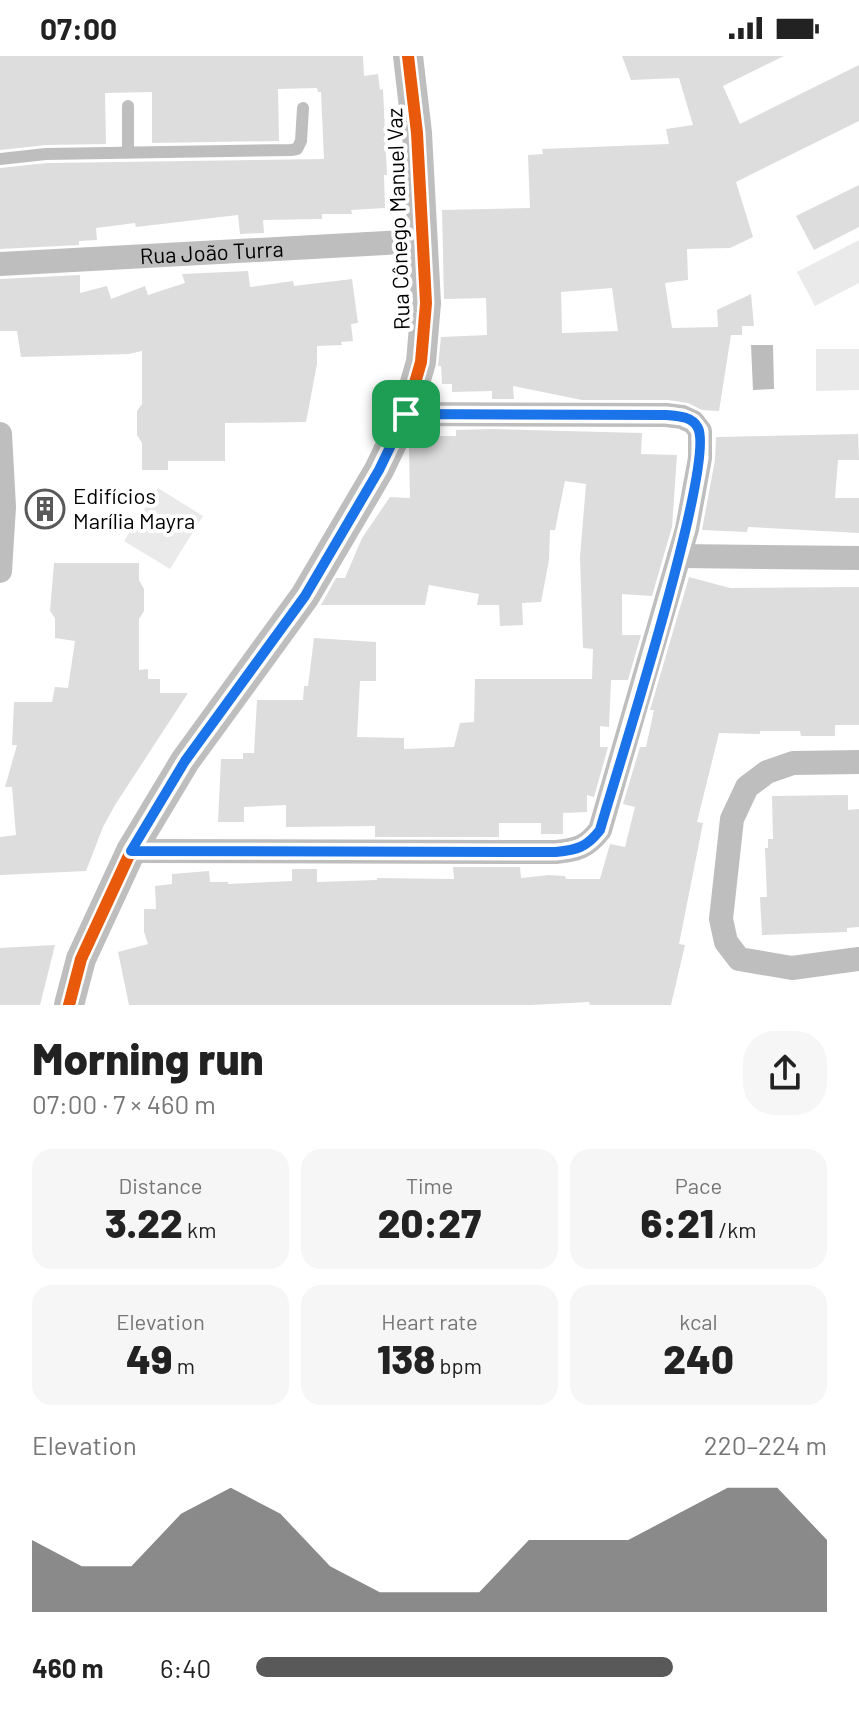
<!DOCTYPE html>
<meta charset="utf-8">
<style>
body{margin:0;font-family:Barlow,sans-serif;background:#f6f6f6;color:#222;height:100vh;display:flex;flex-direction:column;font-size:30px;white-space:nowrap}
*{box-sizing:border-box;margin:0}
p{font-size:26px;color:#767676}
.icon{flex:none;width:44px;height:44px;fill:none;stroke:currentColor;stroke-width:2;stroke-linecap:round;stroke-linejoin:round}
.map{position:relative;height:949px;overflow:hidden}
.sheet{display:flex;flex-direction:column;background:#fff;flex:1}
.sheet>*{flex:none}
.pin{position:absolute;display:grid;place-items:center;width:68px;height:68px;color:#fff;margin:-34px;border-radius:16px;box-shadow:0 4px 12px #0006}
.round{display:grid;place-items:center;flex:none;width:84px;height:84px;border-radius:32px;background:#f6f6f6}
.overview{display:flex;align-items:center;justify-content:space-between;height:136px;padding:0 32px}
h1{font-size:44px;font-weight:800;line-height:60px}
.stats{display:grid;grid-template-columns:repeat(3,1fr);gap:12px;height:136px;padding:8px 32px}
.stats div{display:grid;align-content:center;border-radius:20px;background:#f6f6f6;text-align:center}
.stats b{font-size:40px;font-weight:800}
.stats small{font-size:22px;font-weight:400}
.stats p{font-size:22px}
.chart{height:224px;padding:16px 32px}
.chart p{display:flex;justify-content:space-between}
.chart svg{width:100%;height:144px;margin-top:8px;fill:#595959;opacity:.7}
ul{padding:0 32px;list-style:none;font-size:26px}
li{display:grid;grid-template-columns:128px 96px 1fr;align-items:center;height:60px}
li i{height:20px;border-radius:10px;background:#595959}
.status{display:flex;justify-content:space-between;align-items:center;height:56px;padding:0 40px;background:#fff;direction:ltr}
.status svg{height:22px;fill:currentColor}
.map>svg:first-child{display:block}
.green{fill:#eaeaea}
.water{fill:#bcbcbc}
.building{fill:#ddd;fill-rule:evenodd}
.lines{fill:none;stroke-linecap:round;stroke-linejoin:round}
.service{stroke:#bebebe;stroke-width:12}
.minor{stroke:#bebebe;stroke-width:24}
.tertiary{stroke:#bebebe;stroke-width:30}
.cycleway-casing{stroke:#fff;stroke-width:17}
.cycleway{stroke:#e8590c;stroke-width:12}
.route-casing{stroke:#fff;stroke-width:16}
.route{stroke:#1a73e8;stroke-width:10}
.labels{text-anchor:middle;stroke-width:8;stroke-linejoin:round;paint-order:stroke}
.street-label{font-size:22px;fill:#000;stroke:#fff}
.poi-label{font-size:22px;fill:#000;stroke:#fff;text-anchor:start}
</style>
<div class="status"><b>07:00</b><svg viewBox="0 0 49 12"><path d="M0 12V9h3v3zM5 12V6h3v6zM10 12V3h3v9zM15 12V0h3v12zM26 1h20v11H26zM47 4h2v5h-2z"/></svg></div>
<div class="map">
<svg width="859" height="949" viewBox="0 0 859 949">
<rect width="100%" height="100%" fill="#fff"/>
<path class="green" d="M 859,184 L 859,227 L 815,250 L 797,216 Z
M 816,293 L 859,293 L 859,334 L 816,335 Z
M 158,432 L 203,460 L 170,513 L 124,485 Z"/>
<path class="water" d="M 773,289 L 774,333 L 753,334 L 751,289 Z"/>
<path class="building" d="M 0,0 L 363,0 L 364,20 L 378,18 L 380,34 L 383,33 L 387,119 L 384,119 L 385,152 L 351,154 L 352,158 L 322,158 L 322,163 L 263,164 L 264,177 L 240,178 L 238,159 L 136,171 L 135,167 L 96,172 L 97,184 L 79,185 L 79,189 L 0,193 L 0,112 L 47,107 L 324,103 L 321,36 L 318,36 L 317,32 L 278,33 L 279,85 L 152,87 L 152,36 L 105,37 L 106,88 L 46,89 L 0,94 Z
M 622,0 L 784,0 L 723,30 L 740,68 L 859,9 L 859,65 L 736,126 L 753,181 L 730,192 L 687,193 L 688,224 L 665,227 L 672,272 L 718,271 L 717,254 L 751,238 L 754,270 L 742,270 L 742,279 L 731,279 L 719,355 L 702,354 L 688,347 L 668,344 L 582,344 L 513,330 L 514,343 L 492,343 L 492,335 L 452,336 L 452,328 L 442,328 L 441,310 L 438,310 L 441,281 L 487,279 L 486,242 L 444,243 L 442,154 L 530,152 L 528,99 L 543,98 L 542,93 L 669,88 L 666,73 L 693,69 L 679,22 L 631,24 ZM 612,232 L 618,275 L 562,277 L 561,236 Z
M 859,129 L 859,171 L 814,194 L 796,160 Z
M 248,215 L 250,231 L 293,225 L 294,230 L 352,223 L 358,267 L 351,268 L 353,285 L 341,286 L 342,289 L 317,290 L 317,308 L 306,366 L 225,367 L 225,405 L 168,405 L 168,414 L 142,414 L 142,387 L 137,379 L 137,355 L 142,348 L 142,295 L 129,298 L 21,301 L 17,275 L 0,275 L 0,223 L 80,219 L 80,237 L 107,230 L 111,243 L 145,230 L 148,239 L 185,227 L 182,218 Z
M 493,373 L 642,377 L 641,398 L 677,399 L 672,471 L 652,540 L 622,538 L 622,579 L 641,579 L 628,624 L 611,624 L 609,671 L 600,670 L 600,691 L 608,691 L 607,695 L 594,741 L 587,739 L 587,756 L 563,757 L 563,778 L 541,778 L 541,767 L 499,767 L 499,781 L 375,781 L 375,770 L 286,771 L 286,749 L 244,751 L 244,766 L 218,766 L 221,703 L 243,703 L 243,697 L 254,697 L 257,644 L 303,644 L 304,630 L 308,630 L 314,582 L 376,586 L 376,625 L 360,625 L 357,681 L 404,682 L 404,693 L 454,691 L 460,667 L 474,666 L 475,623 L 592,623 L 593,593 L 583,592 L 580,501 L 586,428 L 565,425 L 555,474 L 550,474 L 549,504 L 541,546 L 522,547 L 523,569 L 500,570 L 499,549 L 477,549 L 479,538 L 429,529 L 425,549 L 321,549 L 336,522 L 345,522 L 362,482 L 390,441 L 410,442 L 409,393 L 415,380 L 456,380 L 456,374 Z
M 858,378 L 859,404 L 838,404 L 835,442 L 859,442 L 859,477 L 748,471 L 747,476 L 702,474 L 715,404 L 716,381 Z
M 35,439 L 56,439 L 56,467 L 34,467 Z
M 54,507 L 139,507 L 139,524 L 144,533 L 144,555 L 139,563 L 139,614 L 148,613 L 148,623 L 160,623 L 160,637 L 188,637 L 115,749 L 103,771 L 86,815 L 0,819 L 0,781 L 16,779 L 12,731 L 5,731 L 17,689 L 12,689 L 14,646 L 52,646 L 55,631 L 68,632 L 75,585 L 55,582 L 55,562 L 50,555 Z
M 689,521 L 730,532 L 859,531 L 859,669 L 835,669 L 835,680 L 801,680 L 800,675 L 760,675 L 760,678 L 719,677 L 697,766 L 703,767 L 679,888 L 685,889 L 671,949 L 590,949 L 589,946 L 530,949 L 129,949 L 118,896 L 148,888 L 144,876 L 144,853 L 156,853 L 155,830 L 172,828 L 172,818 L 209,815 L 210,826 L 228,826 L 228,828 L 292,825 L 292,813 L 317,813 L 317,826 L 377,824 L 377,822 L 454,823 L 453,811 L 520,811 L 521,822 L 549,819 L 565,820 L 566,823 L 600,823 L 610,788 L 625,791 L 635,751 L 623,748 L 640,691 L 646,691 L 654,654 L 650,654 Z
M 848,739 L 848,754 L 859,753 L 859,871 L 847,872 L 847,876 L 762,879 L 760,841 L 767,841 L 765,792 L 768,792 L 768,783 L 773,783 L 772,740 Z
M 55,889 L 40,949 L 0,949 L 0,892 Z"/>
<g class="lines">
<path class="service" d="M 128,50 L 128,97
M 0,103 L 46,98 L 291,94 L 297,93 L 301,85 L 303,52"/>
<g class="minor">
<path id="s1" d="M 0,208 L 422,185"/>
<path d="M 0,378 L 4,451 L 0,515"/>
<path d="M 679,500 L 859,502"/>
<path d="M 859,706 L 793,707 L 767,716 L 747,731 L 732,763 L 721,863 L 726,886 L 739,903 L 792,912 L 859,903"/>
<path d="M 131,795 L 556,796 C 577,794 587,791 600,774 L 687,473 L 700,402 L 700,375 L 693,366 L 682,361 L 666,359 L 406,358"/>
</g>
<path class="tertiary" d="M 69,949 L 81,903 L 131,795 L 185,705 L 305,540 L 379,414 L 406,358 L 421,306 L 426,247 L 417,77 L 408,0"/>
<g class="cycleway-casing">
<path id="cycleway" d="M 131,795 L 556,796 C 577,794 587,791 600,774 L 687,473 L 700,402 L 700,375 L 693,366 L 682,361 L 666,359 L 406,358
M 69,949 L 81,903 L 131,795 L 185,705 L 305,540 L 379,414 L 406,358 L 421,306 L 426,247 L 417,77 L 408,0"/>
</g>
<use href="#cycleway" class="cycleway"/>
</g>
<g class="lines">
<g class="route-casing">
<path id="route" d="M 406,358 L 666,359 C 677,360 692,360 698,372 C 716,408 616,717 600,774 C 587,791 577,794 556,796 L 131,795 L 185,705 L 305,540 L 379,414 Z"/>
</g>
<use href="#route" class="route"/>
</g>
<defs>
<g id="building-ring" transform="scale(2)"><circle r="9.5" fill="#fff" stroke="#595959" stroke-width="1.5"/><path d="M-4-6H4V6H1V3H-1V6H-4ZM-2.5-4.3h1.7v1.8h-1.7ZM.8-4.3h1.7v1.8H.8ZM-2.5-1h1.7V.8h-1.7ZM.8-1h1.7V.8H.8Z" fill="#595959"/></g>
</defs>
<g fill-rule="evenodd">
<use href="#building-ring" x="45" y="453"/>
</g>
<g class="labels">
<g class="street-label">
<text transform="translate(398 163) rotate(-92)" y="8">Rua Cônego Manuel Vaz</text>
<text dy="8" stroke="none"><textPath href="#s1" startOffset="212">Rua João Turra</textPath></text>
</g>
<g class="poi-label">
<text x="73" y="448">Edifícios<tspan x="73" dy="25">Marília Mayra</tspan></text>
</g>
</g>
</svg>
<div class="pin" style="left:406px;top:358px;background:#1e9e55"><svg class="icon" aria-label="arrive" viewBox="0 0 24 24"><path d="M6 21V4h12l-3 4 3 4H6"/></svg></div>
</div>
<section class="sheet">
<div class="overview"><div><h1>Morning run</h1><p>07:00 · 7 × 460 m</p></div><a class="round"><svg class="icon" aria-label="share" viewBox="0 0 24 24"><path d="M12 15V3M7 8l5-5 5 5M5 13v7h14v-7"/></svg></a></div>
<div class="stats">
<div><p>Distance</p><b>3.22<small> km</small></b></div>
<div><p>Time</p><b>20:27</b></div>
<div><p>Pace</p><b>6:21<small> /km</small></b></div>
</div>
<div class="stats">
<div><p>Elevation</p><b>49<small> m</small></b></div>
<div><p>Heart rate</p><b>138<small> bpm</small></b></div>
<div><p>kcal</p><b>240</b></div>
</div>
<div class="chart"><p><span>Elevation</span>220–224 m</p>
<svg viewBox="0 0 160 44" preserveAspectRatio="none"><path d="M0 44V22L10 30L20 30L30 14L40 6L50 14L60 30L70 38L80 38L90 38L100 22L110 22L120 22L130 14L140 6L150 6L160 22V44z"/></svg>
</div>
<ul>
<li><b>460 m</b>6:40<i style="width:73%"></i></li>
</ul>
</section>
